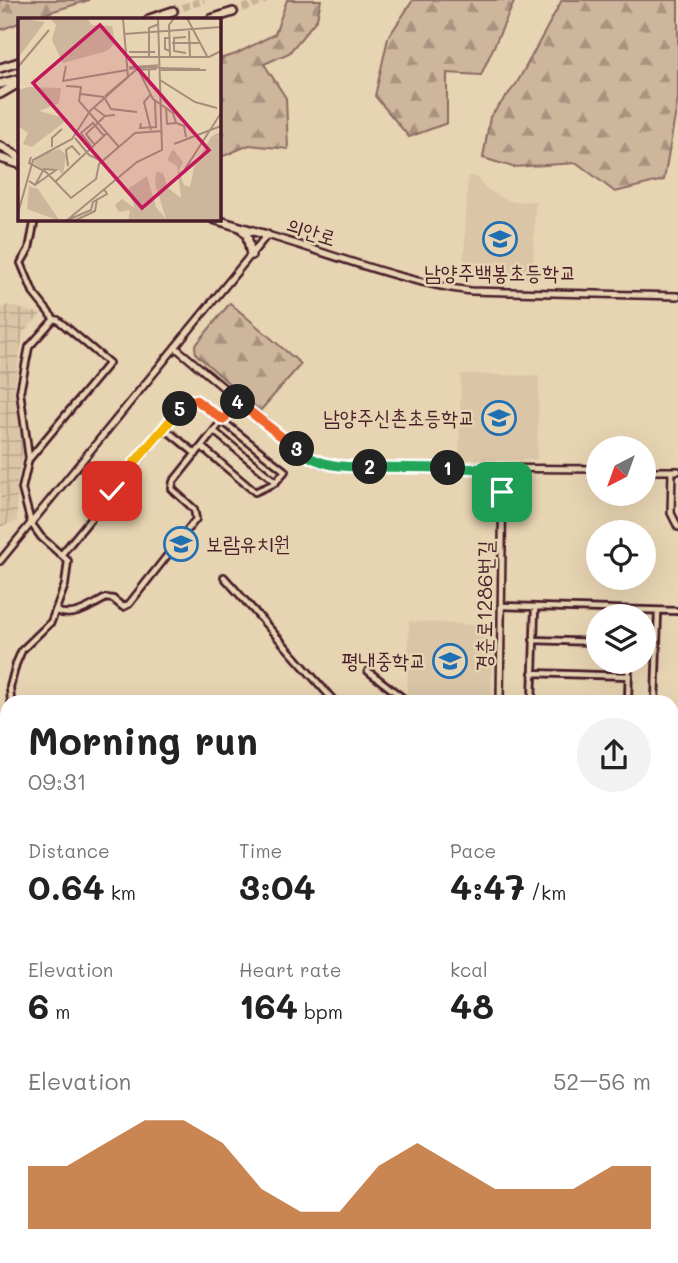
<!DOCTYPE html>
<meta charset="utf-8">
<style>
body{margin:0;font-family:Mali,"Poor Story",sans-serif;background:#f2f2f2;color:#222;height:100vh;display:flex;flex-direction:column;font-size:26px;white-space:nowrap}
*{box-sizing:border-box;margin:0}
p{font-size:23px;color:#767676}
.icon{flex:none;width:38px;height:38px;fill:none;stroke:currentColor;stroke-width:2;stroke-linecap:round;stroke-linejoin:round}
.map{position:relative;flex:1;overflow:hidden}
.panel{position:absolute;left:0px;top:695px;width:679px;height:569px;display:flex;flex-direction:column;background:#fff;border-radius:21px 21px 0 0;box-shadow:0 7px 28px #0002}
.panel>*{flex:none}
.needle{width:46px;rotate:221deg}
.fabs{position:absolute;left:586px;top:436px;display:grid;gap:14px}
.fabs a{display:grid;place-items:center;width:70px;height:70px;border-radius:50%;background:#fff;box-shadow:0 7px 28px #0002;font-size:35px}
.pin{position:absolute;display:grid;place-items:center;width:60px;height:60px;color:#fff;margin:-30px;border-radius:14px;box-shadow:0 4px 10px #0006}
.km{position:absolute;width:35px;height:35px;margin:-18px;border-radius:50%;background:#222;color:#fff;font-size:19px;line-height:35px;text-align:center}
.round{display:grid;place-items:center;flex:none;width:74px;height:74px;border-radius:37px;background:#f2f2f2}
.head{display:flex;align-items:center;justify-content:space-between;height:119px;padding:0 28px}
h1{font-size:38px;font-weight:700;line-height:52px}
.figures{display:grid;grid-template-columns:repeat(3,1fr);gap:10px;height:119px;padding:7px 28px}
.figures div{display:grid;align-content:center}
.figures b{font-size:35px;font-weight:700}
.figures small{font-size:19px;font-weight:400}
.figures p{font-size:19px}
.chart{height:196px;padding:14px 28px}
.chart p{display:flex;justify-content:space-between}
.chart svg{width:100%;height:126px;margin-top:7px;fill:#b45309;opacity:.7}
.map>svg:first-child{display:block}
.built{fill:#dac5a7}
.industrial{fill:url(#industrial-grid)}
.forest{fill:url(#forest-firs);stroke:#8c6a64;stroke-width:2}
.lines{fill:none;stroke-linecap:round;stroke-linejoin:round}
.stream{stroke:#84625d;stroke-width:2}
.highway-tunnel{stroke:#c8b097;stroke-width:7;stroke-dasharray:7 3.5;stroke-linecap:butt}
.street-casing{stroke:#4a1f2b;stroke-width:10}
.secondary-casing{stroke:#4a1f2b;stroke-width:10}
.highway-casing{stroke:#4a1f2b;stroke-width:12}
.street{stroke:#e7d4b2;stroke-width:4.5}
.secondary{stroke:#e7d4b2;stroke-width:5}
.highway{stroke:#e7d4b2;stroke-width:7}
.rail-casing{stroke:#4a1f2b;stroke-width:4.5}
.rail{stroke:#e7d4b2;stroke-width:2;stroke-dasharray:5;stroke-linecap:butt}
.split-1-casing{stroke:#fff;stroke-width:14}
.split-2-casing{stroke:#fff;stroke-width:14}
.split-3-casing{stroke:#fff;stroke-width:14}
.split-4-casing{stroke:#fff;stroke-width:14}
.split-5-casing{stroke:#fff;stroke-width:14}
.split-6-casing{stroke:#fff;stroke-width:14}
.split-7-casing{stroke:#fff;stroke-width:14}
.split-1{stroke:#22a559;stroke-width:9}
.split-2{stroke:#22a559;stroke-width:9}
.split-3{stroke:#22a559;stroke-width:9}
.split-4{stroke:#f0652b;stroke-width:9}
.split-5{stroke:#f0652b;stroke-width:9}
.split-6{stroke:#f5b400;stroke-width:9}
.split-7{stroke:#f5b400;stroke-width:9}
.labels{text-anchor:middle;stroke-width:5;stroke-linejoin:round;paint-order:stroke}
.street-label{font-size:21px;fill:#4a1f2b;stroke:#e7d4b2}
.poi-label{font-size:21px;fill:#4a1f2b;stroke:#e7d4b2;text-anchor:end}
.inset-river{fill:none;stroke:#ab8f7f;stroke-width:3.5}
.inset-road{fill:none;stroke:#a88c7c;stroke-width:2}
.view{fill:#c2185b;fill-opacity:0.15;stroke:#c2185b;stroke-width:3.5}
.inset-edge{fill:none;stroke:#4a1f2b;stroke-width:3.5}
</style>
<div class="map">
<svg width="678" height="1263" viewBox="0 0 678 1263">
<defs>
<pattern id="industrial-grid" width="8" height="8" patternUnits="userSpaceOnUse" patternTransform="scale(1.75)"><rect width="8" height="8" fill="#dac5a7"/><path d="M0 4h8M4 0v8" fill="none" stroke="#bda990"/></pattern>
<pattern id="forest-firs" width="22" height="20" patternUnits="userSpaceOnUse" patternTransform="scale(1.75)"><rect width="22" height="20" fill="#ceb69c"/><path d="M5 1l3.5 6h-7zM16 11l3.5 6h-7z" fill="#a9937f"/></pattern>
</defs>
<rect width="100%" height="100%" fill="#e7d4b2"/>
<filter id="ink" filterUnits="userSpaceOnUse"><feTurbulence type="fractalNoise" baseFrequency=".0143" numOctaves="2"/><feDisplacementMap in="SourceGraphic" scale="14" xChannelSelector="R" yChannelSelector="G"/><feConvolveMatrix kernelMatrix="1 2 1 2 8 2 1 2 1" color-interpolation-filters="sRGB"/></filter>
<g filter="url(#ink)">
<path class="built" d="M 468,176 L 476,177 L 488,190 L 501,197 L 514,202 L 535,201 L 533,279 L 463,277 Z
M 461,374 L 539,376 L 537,460 L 459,459 Z
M 409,621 L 493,626 L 491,701 L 440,700 L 415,702 L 407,696 Z"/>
<path class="industrial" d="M 5,305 L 41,314 L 23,333 L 14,392 L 23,451 L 17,481 L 17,521 L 0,527 L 0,311 Z"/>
<path class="forest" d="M 0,0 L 89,0 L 28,19 L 19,19 L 19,23 L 0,30 Z
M 287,0 L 321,0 L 317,19 L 289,53 L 264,64 L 286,98 L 288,149 L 249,145 L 219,158 L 219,59 L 236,54 L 275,34 Z
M 413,0 L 515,0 L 481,75 L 447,73 L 447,123 L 409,137 L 375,96 L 388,38 Z
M 562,0 L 678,0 L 678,99 L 664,180 L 615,192 L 577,163 L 513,167 L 483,158 L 490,117 L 517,83 Z
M 230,303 L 301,364 L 260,411 L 196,354 L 195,346 Z
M 672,1028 L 678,1030 L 678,1218 L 672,1212 Z
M 7,1087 L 7,1256 L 407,1256 L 408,1263 L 8,1263 L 0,1256 L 0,1089 Z"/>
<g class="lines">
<path class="stream" d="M 0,838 L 7,842"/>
<path class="highway-tunnel" d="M 173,11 L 204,0
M 233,12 L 266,0"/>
<g class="street-casing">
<path id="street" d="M 164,428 L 196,454
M 214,431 L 276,482
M 30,458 L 109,363 L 58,320 L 54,319
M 61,555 L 188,400 L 196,400 L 285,471 L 275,483 L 255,492 L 202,447
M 224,577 L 335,702
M 501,606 L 678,611
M 56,611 C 73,619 91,606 106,598 L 113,599 L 123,607 L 129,604 L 196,519 L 194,509 L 172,489 L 173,482 L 238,401
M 533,640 L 598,642
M 368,671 L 408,702
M 532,673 L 629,676
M 11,702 L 10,687 L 16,664 L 22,650 L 51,622 L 65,585 L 68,561 L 41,537 L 31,523 L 22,489 L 29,458 L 20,392 L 29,347 L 54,319 L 34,294 L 21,263 L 29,249 L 35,219
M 532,702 L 535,608
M 628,702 L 629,662
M 655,702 L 658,611
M 6,802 L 7,739
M 0,940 L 7,945"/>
</g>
<g class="secondary-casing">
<path id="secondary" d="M 175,347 L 298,450 L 320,463 L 344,467 L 598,469
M 644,471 L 678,471
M 672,471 L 671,513 L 678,527
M 0,561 L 267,235 C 335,255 401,282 471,291 L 678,296
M 500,702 L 503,469
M 672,752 L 678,751
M 672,764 L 678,763
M 0,791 L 6,786
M 0,798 L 7,802
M 0,808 L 7,811
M 0,816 L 7,820
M 0,824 L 7,828
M 0,966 L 7,957"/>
</g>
<g class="highway-casing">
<path id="highway" d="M 149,19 L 173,11
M 211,19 L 233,12
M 0,68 L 19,62
M 0,84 L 19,79
M 0,94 L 19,83
M 0,146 L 19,157
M 0,158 L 19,164
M 213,219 L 267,235
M 241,228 L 247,235 L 251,255"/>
</g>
<use href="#street" class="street"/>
<use href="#secondary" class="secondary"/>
<use href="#highway" class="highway"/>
<g class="rail-casing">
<path id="rail" d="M 0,861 L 7,866
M 542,1256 L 555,1263"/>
</g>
<use href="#rail" class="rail"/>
</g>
</g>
<g class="lines" filter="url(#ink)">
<g class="split-1-casing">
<path id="split-1" d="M 448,468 L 503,469 L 502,492"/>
</g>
<g class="split-2-casing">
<path id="split-2" d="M 370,467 L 448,468"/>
</g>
<g class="split-3-casing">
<path id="split-3" d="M 297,449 C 321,467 342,467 370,467"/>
</g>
<g class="split-4-casing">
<path id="split-4" d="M 238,402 L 297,449"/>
</g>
<g class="split-5-casing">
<path id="split-5" d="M 180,409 L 188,400 L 196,400 L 223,420 L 238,402"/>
</g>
<g class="split-6-casing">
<path id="split-6" d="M 130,468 L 180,409"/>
</g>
<g class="split-7-casing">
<path id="split-7" d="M 112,491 L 130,468"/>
</g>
<use href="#split-1" class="split-1"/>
<use href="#split-2" class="split-2"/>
<use href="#split-3" class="split-3"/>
<use href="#split-4" class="split-4"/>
<use href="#split-5" class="split-5"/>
<use href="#split-6" class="split-6"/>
<use href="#split-7" class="split-7"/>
</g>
<defs>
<g id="school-ring" transform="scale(1.75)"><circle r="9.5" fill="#e7d4b2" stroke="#1f6fb2" stroke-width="1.5"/><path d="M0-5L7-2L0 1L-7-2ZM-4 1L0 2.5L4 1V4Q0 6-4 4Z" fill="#1f6fb2"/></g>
</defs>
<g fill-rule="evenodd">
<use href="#school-ring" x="500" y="239"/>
<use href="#school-ring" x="499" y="418"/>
<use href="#school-ring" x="181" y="544"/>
<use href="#school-ring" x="450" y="661"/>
</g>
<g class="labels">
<g class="street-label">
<text transform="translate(311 232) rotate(17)" y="7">의안로</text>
<text transform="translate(485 606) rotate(-89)" y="7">경춘로1286번길</text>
</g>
<g class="poi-label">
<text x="500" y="280" text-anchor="middle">남양주백봉초등학교</text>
<text x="475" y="425">남양주신촌초등학교</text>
<text x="206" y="551" text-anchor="start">보람유치원</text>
<text x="426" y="668">평내중학교</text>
</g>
</g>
<g transform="translate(18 18)">
<rect width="203" height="203" fill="#e7d4b2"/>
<path d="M 0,0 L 27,4 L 0,40 ZM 69,0 L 74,7 L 94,8 L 97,25 L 89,33 L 45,45 L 34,22 L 38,7 L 32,0 ZM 11,69 L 43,70 L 41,85 L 21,93 L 50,101 L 14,129 L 5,126 L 10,115 L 0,108 L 0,72 ZM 203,113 L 203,203 L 110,203 L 112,192 L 101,194 L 97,187 L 104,181 L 117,190 L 110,171 L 129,158 L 138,189 L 148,201 L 137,166 L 138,154 L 145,155 L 150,170 L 163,180 L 159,148 L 149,142 L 155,131 L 165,144 L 161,152 L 166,167 L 172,169 L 176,149 L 193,119 ZM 11,168 L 20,171 L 42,203 L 9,191 Z" fill="#ceb69c"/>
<path d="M 42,131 L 48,137 L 45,157 L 40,151 L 25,151 L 15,145 L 22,137 Z" fill="#ceb69c"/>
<path class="inset-river" d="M 111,50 L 140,48"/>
<path class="inset-road" d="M 169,0 L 189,38M 171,13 L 172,39M 106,16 L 203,9M 168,19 L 156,20 L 156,33 L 168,35M 152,20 L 147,20 L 147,31 L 152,33M 154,25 L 181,25M 111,34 L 137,34M 131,38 L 131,10 L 141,6M 152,38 L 151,7 L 156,0M 108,39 L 191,39 L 203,33M 48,48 L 45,63 L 109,52M 0,49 L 31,12M 140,50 L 182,51M 131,52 L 131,65 L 141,74M 141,52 L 188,52M 121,53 L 135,81 L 155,95 L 158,105 L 166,108 L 168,119M 142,62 L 177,84 L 199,90M 48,68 L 63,69 L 61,83 L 101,129M 63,76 L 86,79M 87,78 L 118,52 L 139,51M 86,79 L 93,91 L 119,94M 75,89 L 87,98 L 97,97M 148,89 L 149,106 L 158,105M 123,105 L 122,110 L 138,109 L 137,83M 133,112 L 126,84 L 133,76M 57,120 L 71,137 L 84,143M 76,126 L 68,116 L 87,98M 156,126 L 203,108M 73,128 L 63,115 L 75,105 L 86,118M 34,129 L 34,120 L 44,111M 13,139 L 11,145 L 28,154 L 53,180 L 78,161 L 81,146 L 117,115 L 144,113M 50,148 L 48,132 L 54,128 L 62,137M 167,151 L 203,95M 11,163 L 17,167 L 26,151 L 38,152 L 17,167M 37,164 L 89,115M 0,195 L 15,142 L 54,121 L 72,93 L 110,59 L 105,0M 52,201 L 73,192 L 75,184 L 89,176 L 86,171M 48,203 L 119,144 L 144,132 L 140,0M 56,203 L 77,193 L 79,181"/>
<path class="view" d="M 82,7 L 191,132 L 124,190 L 15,65 Z"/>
<rect width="203" height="203" class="inset-edge"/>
</g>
</svg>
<div class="fabs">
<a><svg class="needle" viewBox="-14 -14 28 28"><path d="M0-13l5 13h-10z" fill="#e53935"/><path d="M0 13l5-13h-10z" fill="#767676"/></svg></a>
<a><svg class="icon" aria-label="locate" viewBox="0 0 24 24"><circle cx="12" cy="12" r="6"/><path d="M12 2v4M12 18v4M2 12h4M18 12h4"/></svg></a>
<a><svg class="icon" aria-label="layers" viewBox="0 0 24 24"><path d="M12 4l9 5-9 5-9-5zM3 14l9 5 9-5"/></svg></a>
</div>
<div class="pin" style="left:502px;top:492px;background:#1e9e55"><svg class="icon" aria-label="arrive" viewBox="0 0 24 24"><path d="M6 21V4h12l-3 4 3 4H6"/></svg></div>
<div class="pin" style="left:112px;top:491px;background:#d93025"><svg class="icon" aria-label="check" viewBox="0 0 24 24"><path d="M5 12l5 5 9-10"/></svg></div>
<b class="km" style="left:448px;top:468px">1</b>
<b class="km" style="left:370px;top:467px">2</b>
<b class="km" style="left:297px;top:449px">3</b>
<b class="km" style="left:238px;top:402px">4</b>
<b class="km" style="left:180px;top:409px">5</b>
<section class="panel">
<div class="head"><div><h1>Morning run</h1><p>09:31</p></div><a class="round"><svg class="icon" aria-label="share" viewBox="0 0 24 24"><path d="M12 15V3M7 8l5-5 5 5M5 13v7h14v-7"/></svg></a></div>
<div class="figures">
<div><p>Distance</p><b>0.64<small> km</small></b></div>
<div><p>Time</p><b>3:04</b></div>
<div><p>Pace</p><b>4:47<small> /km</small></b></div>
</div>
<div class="figures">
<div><p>Elevation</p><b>6<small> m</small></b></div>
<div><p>Heart rate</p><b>164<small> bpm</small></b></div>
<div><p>kcal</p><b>48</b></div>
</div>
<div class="chart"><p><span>Elevation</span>52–56 m</p>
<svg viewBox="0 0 160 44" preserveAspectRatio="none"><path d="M0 44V22L10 22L20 14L30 6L40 6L50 14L60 30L70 38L80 38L90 22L100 14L110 22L120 30L130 30L140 30L150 22L160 22V44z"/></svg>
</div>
</section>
</div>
